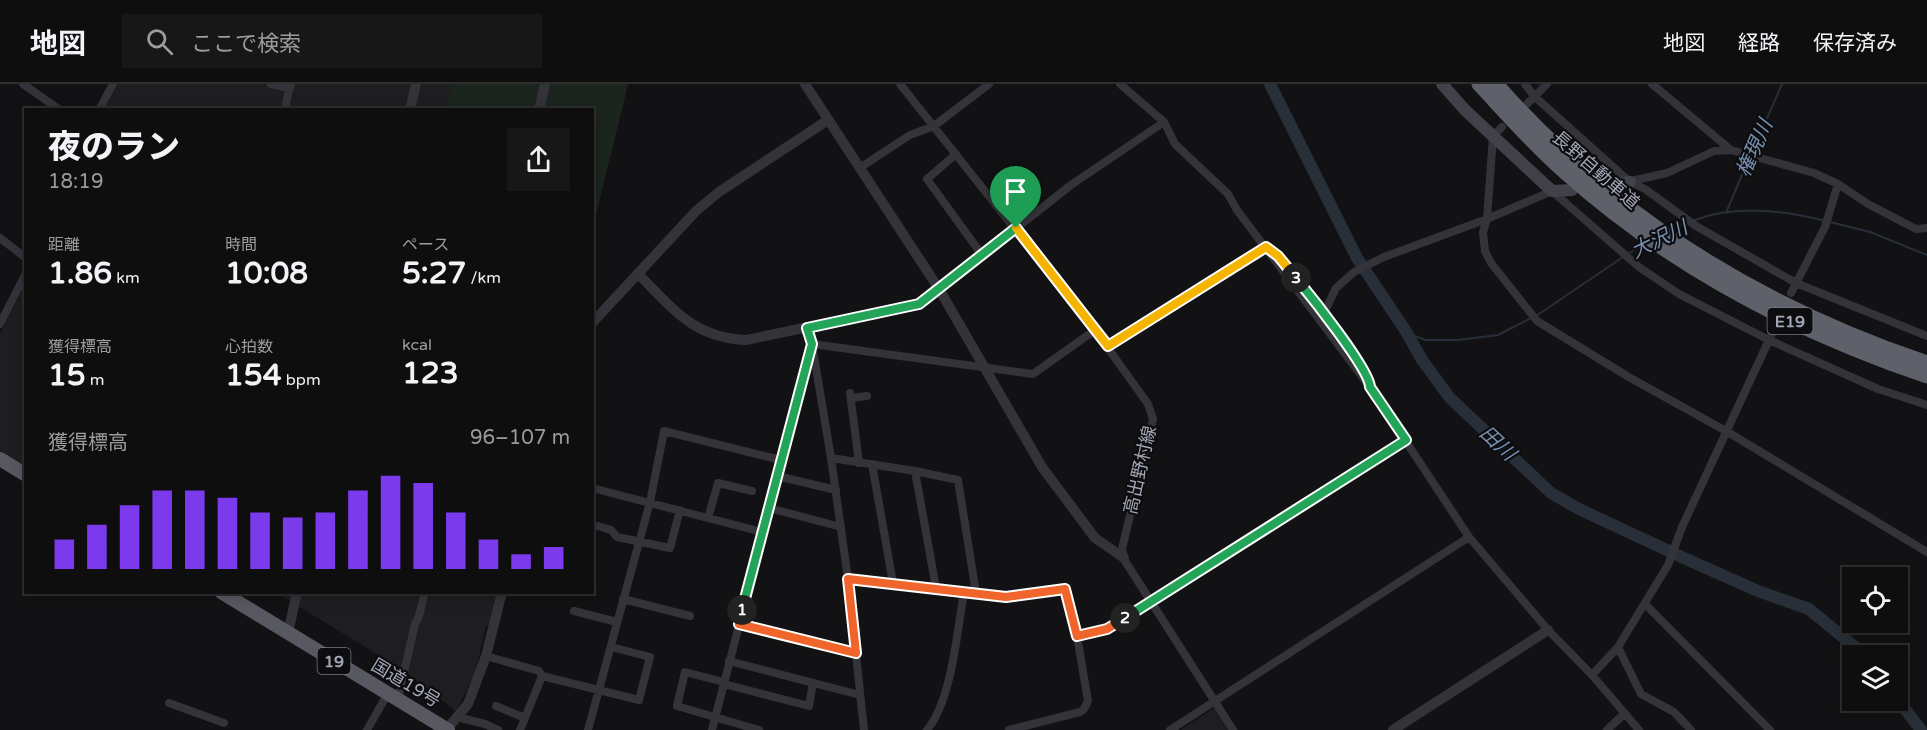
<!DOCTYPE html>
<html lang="ja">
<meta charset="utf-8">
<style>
body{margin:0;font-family:"Varela Round","Noto Sans JP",sans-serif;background:#171718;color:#f1f3f6;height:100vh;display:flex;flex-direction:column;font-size:22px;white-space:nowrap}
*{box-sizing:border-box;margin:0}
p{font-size:20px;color:#9b9c9e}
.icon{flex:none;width:33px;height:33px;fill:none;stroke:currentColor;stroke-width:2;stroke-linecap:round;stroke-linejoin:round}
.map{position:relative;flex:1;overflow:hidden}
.drawer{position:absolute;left:24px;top:24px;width:570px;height:486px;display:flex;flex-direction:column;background:#0e0e0f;border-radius:0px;box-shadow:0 3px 15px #0003,0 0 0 2px #2e2e2f}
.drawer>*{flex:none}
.fabs{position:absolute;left:1842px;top:483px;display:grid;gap:12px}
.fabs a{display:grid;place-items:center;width:66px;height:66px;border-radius:0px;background:#0e0e0f;box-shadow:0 3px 15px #0003,0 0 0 2px #2e2e2f;font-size:30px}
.pin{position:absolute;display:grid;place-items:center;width:51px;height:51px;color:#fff;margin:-62px -26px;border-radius:50% 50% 50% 0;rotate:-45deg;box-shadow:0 0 6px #0007}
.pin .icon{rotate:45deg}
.km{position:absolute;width:30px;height:30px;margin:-15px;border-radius:50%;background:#222;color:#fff;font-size:16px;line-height:30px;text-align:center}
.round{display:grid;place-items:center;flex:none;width:63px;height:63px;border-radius:0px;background:#171718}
.overview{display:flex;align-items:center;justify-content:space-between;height:102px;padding:0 24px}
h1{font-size:33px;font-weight:800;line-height:45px}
.figures{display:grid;grid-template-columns:repeat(3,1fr);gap:9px;height:102px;padding:6px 24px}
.figures div{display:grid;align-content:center}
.figures b{font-size:30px;font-weight:800}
.figures small{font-size:16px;font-weight:400}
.figures p{font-size:16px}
.chart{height:168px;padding:12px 24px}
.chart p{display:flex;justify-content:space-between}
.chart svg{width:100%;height:108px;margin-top:6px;stroke:#7c3aed;stroke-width:6}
header{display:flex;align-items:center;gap:36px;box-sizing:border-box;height:84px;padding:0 30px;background:#0e0e0f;border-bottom:2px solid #2e2e2f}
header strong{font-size:28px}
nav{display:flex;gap:33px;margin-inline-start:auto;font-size:21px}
.search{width:420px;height:54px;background:#171718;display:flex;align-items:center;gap:15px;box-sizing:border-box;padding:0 21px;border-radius:0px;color:#9b9c9e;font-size:22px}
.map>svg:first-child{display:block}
.built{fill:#1e1e21}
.green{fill:#1c241e}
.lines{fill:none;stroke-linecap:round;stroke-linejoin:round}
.stream{stroke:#282f38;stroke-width:2}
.river{stroke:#282f38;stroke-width:12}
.minor-tunnel{stroke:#2f3034;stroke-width:8;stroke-dasharray:8 4;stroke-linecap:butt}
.minor{stroke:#333339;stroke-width:8}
.tertiary{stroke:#333339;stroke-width:10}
.secondary{stroke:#414249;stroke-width:12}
.trunk{stroke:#575861;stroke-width:14}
.motorway{stroke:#5f616a;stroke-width:15}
.split-1-casing{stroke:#fff;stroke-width:12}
.split-2-casing{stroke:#fff;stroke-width:12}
.split-3-casing{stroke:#fff;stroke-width:12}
.split-4-casing{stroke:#fff;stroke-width:12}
.split-1{stroke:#22a559;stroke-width:8}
.split-2{stroke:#f0652b;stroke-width:8}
.split-3{stroke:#22a559;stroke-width:8}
.split-4{stroke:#f5b400;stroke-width:8}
.labels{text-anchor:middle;stroke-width:4.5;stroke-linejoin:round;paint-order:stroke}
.shield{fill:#0d0d0f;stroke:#767983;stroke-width:1.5}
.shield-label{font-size:16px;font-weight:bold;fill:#a3a7b5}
.street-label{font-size:18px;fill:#a3a7b5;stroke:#0d0d0f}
.water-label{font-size:20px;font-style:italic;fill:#7791b2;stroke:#0d0d0f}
</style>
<header>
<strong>地図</strong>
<div class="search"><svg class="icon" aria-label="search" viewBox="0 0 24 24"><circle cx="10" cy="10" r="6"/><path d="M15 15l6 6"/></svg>ここで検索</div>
<nav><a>地図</a><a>経路</a><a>保存済み</a></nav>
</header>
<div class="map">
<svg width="1927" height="646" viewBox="0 0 1927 646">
<rect width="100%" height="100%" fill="#121214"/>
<path class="built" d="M 118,0 L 628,0 L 593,143 L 592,26 L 104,26 Z
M 25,201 L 25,383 L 0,367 L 0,250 Z
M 277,509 L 498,509 L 489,542 L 486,541 L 475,590 L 456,627 L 401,585 Z
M 1214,624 L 1228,646 L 1180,646 Z"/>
<path class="green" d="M 454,0 L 628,0 L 593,143 L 592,26 L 445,26 Z"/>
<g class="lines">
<path class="stream" d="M 1752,69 L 1782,0
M 1726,129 L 1749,74
M 1692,137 C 1733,121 1783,126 1825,137
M 1830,138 L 1870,148 L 1927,171
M 1669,146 L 1686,139
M 1628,170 L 1646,159
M 1536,232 L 1623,173
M 1407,249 L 1426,256 L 1458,256 L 1498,251 L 1531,234"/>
<path class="river" d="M 1270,0 L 1357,174 L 1407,249 L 1422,276 L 1450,314 L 1551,409 L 1579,425 L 1686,475 L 1758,507 L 1809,525 L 1866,572
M 1898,616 L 1921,646"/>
<path class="minor-tunnel" d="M 1769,256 L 1781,231"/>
<path class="minor" d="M 23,0 L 60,26
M 271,0 L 289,4 L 285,26
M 900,0 L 1095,246 L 1148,320 L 1153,335 L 1122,465 L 1125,477 L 1233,646
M 1120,0 L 1164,38 L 1175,60 L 1228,110 L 1237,126 L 1370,303 L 1469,453 L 1548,546 L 1592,591 L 1639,646
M 1525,0 L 1534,12 L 1630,98 L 1645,105 L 1696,142 L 1796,199 L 1927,252
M 1652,0 L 1731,66 L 1814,89 L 1838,100 L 1868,120 L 1916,145 L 1927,144
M 1526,21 L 1547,0
M 99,26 L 113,0
M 1502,43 L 1493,52 L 1487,135 L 1483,148 L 1485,167 L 1491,179 L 1537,237 L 1627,292 L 1726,347 L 1927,468
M 956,70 L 927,95 L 982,171
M 861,83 L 910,51 L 934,42 L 989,0
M 1631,97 L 1667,89 L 1714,67 L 1731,66
M 0,154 L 26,174
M 1289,186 L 1324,229 L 1370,296
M 939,205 L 1071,101 L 1164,38
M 1791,209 L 1825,143 L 1838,100
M 1324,229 L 1336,204 L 1354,188 L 1384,173 L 1487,135 L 1552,107 L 1639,183 L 1679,210 L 1769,256 L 1878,305 L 1927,321
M 0,240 L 26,189
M 807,244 L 812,260 L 831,374 L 848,495 L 864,646
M 812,260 L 1033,290 L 1095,246
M 1108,262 L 1267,163
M 850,309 L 859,379
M 851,314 L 867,312
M 831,374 L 915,387 L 958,396 L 976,509
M 872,380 L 893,499
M 915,387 L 936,504
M 777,392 L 836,406
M 592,404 L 762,448
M 769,424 L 841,443
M 708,434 L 718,399 L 752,407
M 598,442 L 611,446 L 617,453 L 670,464 L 680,426
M 848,495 L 1006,513 L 1065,505 L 1077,552 L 1088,617 L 1084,625 L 1080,628 L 1009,646
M 623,515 L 690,532
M 1645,520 L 1770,646
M 574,527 L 617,538
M 739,540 L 856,569
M 1077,552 L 1107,545 L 1406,356
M 1618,563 L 1641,610 L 1674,628 L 1691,646
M 486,572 L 539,587 L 542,592 L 639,616 L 650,573 L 611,563
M 729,577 L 860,611
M 1592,591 L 1618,563 L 1668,481 L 1682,443 L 1769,256
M 724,598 L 685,588 L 677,622 L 759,646
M 724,600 L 809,622 L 813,599
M 398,615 L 415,540 L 419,532 L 425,508
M 169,619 L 224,639
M 496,622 L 525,634 L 520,646
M 457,633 L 485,640 L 498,646
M 525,634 L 542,592
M 367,646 L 388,609
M 588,646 L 650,418 L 664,347 L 781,376
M 712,646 L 811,263
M 927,646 C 952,616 957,547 964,508
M 1170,646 L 1469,453
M 1607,646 L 1624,630"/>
<path class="tertiary" d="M 805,0 L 939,205 L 1042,383 L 1095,454 L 1124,474
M 289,4 L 290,0
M 410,26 L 416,0
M 539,26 L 545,0
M 638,190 C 673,224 693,254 746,256 L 919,220 L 939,205
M 593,238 L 696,127 L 719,108 L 828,36
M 288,549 L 297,508
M 447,645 L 468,620 L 486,572 L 502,508
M 1393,646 L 1548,546"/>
<path class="secondary" d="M 1442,0 L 1465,26 L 1552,107 L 1572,106
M 1612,100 L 1630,98"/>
<path class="trunk" d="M 0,375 L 26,391
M 221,508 L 448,646"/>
<path class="motorway" d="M 1479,0 C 1507,30 1534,61 1565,88 C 1670,182 1794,247 1927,292
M 1496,0 C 1612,132 1761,223 1927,279"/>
</g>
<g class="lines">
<g class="split-1-casing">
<path id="split-1" d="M 742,526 L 812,260 L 807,244 L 919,220 L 1016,144"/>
</g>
<g class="split-2-casing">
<path id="split-2" d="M 742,526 L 739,540 L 856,569 L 848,495 L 1006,513 L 1065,505 L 1077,552 L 1107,545 L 1125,534"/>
</g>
<g class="split-3-casing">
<path id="split-3" d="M 1125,534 L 1406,356 L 1370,303 C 1370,286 1310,211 1296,194"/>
</g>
<g class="split-4-casing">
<path id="split-4" d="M 1016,144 L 1108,262 L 1266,163 L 1278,172 L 1296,194"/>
</g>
<use href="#split-1" class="split-1"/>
<use href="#split-2" class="split-2"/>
<use href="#split-3" class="split-3"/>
<use href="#split-4" class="split-4"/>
</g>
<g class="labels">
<g class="shield">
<rect x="1767.5" y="224" width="45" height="26" rx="4.5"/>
<rect x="317.5" y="564" width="33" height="26" rx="4.5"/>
</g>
<g class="shield-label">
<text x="1790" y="243">E19</text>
<text x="334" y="583">19</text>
</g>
<g class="street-label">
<text transform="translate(1596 86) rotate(41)" y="6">長野自動車道</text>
<text transform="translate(1140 386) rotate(-77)" y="6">高出野村線</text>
<text transform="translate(406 599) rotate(31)" y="6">国道19号</text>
</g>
<g class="water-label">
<text transform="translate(1754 64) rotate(-66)" y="7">権現川</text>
<text transform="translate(1659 155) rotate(-26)" y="7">大沢川</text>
<text transform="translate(1498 359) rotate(43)" y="7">田川</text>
</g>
</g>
</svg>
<div class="fabs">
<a><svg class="icon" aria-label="locate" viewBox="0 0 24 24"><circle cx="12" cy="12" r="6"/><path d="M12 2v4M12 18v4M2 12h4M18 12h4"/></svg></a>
<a><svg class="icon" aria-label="layers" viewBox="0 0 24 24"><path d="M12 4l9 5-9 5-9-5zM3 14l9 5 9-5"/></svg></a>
</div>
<div class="pin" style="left:1016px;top:144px;background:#1e9e55"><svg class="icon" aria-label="arrive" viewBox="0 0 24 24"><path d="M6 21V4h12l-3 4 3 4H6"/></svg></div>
<b class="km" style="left:742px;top:526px">1</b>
<b class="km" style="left:1125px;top:534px">2</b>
<b class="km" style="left:1296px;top:194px">3</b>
<section class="drawer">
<div class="overview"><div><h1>夜のラン</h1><p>18:19</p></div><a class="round"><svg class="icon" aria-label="share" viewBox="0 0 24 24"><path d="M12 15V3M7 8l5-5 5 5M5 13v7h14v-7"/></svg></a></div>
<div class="figures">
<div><p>距離</p><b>1.86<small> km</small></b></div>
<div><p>時間</p><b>10:08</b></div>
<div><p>ペース</p><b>5:27<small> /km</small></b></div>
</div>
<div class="figures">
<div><p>獲得標高</p><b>15<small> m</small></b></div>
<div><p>心拍数</p><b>154<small> bpm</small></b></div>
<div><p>kcal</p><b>123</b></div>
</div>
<div class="chart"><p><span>獲得標高</span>96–107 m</p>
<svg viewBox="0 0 160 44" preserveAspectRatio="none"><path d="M5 44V32M15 44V26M25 44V18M35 44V12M45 44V12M55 44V15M65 44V21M75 44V23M85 44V21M95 44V12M105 44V6M115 44V9M125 44V21M135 44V32M145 44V38M155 44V35"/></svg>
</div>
</section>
</div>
